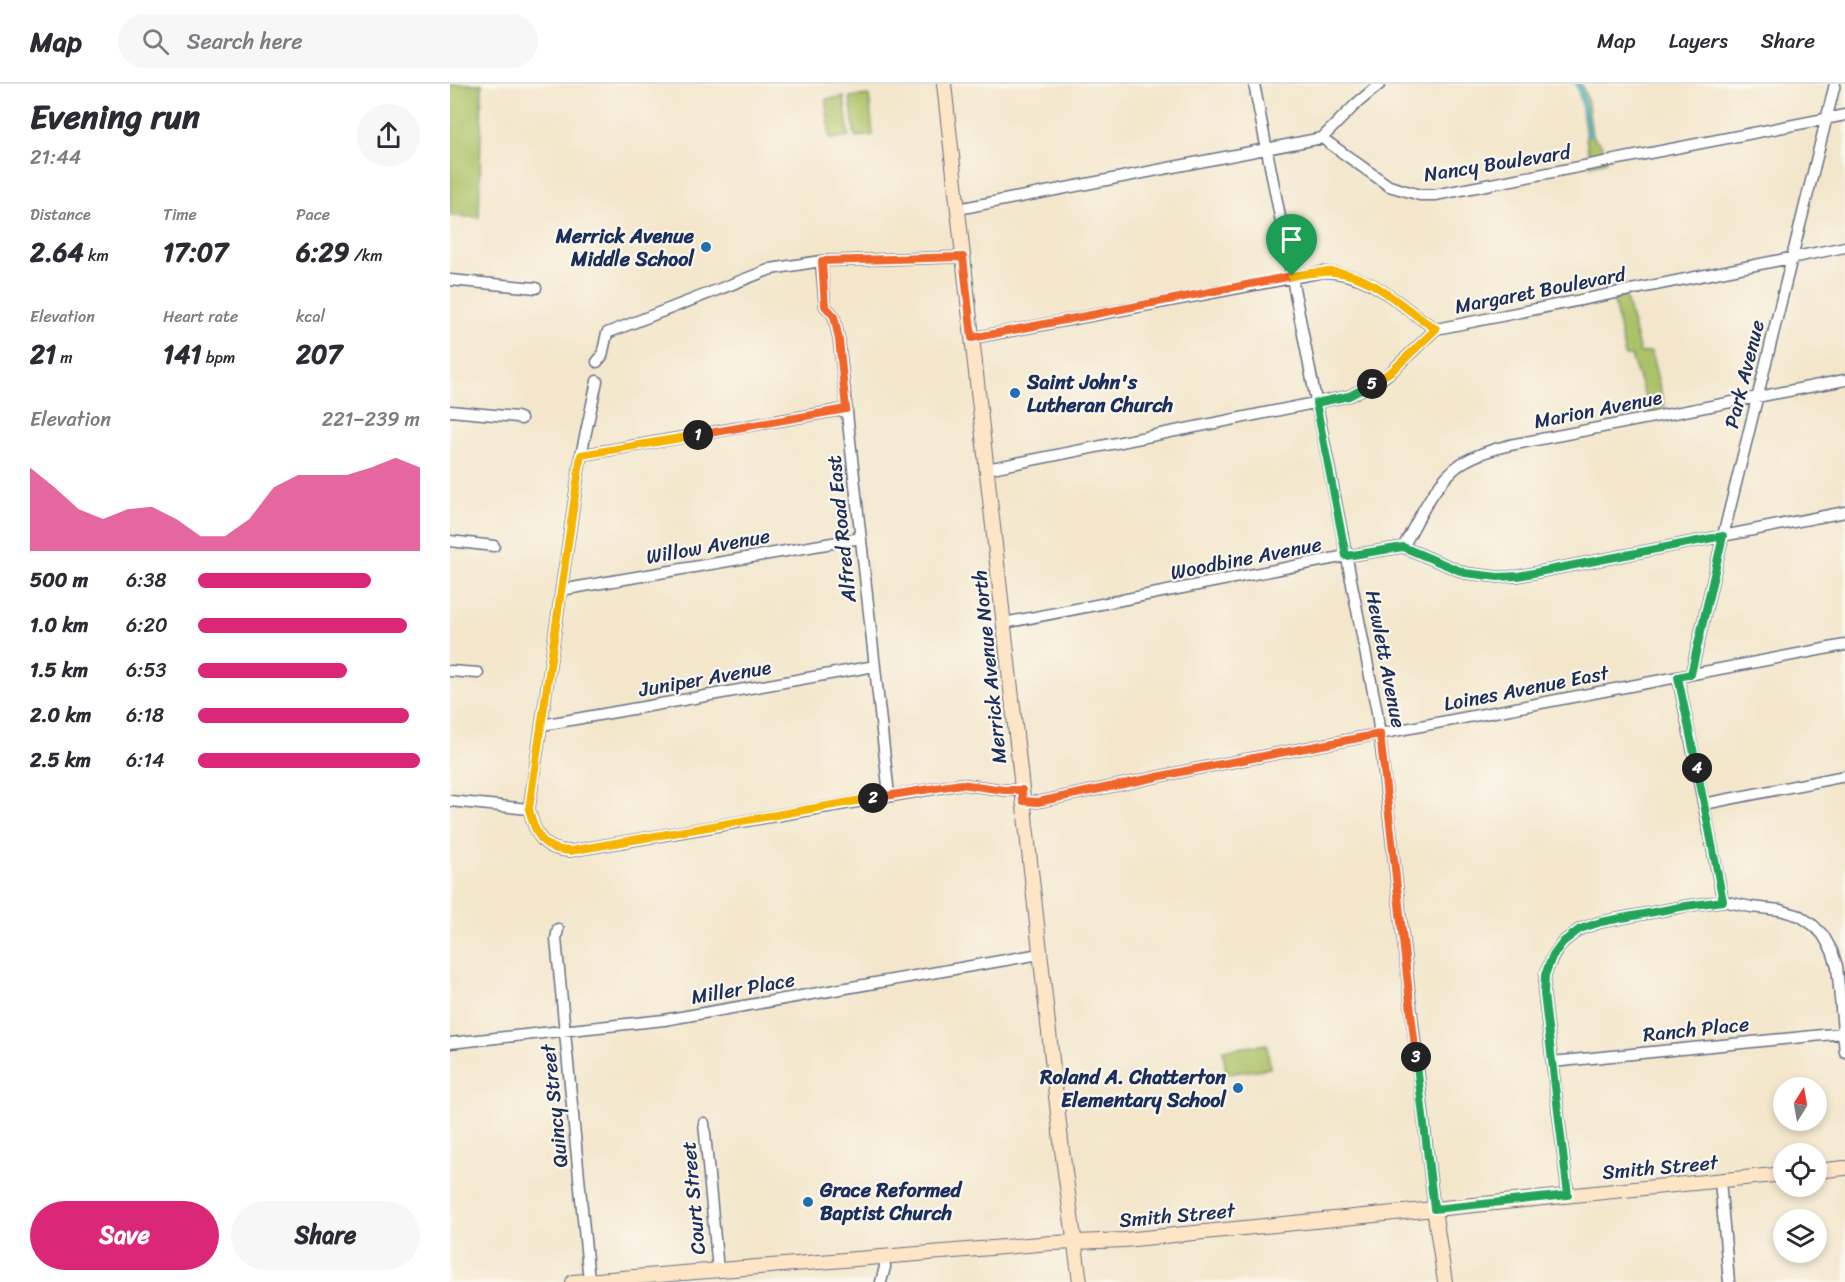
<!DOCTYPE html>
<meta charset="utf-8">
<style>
body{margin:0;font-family:Sriracha,sans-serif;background:#f7f7f7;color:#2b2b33;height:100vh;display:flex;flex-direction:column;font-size:22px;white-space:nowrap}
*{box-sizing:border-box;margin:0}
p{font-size:20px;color:#7c7c81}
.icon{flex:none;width:33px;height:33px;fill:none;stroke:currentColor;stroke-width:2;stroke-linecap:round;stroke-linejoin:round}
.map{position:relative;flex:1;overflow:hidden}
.drawer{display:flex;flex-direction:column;background:#fff;width:450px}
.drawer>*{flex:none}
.needle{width:39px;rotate:11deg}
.controls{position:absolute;left:1323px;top:993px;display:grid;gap:12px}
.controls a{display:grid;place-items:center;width:54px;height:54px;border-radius:50%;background:#fff;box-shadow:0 3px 9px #0003;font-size:30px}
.pin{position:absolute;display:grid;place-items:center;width:51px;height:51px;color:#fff;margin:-62px -26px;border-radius:50% 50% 50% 0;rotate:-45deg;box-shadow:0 0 6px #0007}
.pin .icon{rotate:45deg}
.km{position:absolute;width:30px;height:30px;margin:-15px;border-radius:50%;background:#222;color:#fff;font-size:16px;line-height:30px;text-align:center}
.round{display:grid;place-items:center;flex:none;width:63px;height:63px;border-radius:32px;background:#f7f7f7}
.summary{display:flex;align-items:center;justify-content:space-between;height:102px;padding:0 30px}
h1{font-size:33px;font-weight:700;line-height:45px}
.stats{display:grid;grid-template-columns:repeat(3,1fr);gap:9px;height:102px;padding:6px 30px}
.stats div{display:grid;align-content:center}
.stats b{font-size:26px;font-weight:700}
.stats small{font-size:16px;font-weight:400}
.stats p{font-size:16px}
.chart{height:168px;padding:12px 30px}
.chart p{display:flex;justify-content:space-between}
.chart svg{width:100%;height:108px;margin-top:6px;fill:#db2777;opacity:.7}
.cta{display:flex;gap:12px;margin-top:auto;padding:12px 30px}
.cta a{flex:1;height:69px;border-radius:36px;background:#db2777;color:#fff;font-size:24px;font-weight:700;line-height:69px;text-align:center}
.cta a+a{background:#f7f7f7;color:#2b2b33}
ul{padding:0 30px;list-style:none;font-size:20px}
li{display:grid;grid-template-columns:96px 72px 1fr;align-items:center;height:45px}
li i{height:15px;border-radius:8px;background:#db2777}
header{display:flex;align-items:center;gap:36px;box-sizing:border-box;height:84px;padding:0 30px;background:#fff;border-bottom:2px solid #e1e1e2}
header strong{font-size:28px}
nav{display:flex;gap:33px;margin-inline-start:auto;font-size:21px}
.search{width:420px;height:54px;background:#f7f7f7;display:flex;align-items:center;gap:15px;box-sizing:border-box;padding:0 21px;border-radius:33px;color:#7c7c81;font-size:22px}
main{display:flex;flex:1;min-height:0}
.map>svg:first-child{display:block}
.green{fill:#acc267;stroke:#647862;stroke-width:1.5}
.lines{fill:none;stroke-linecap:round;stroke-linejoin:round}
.stream{stroke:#4cb8c9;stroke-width:4}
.street-casing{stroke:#676f84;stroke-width:13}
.secondary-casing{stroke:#676f84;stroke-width:16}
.street{stroke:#fff;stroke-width:10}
.secondary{stroke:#fde5c5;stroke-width:14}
.split-1-casing{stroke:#fff;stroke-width:12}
.split-2-casing{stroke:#fff;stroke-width:12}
.split-3-casing{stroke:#fff;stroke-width:12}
.split-4-casing{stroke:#fff;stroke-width:12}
.split-5-casing{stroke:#fff;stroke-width:12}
.split-6-casing{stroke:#fff;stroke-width:12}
.split-1{stroke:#f0652b;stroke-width:8}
.split-2{stroke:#f5b400;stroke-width:8}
.split-3{stroke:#f0652b;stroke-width:8}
.split-4{stroke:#22a559;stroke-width:8}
.split-5{stroke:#22a559;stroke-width:8}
.split-6{stroke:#f5b400;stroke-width:8}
.poi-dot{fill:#1f6fb2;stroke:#fbf7ec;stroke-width:2}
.labels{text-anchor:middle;stroke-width:4.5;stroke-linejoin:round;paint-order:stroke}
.street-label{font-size:20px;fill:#1b2f5e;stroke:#fbf7ec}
.poi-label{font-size:20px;font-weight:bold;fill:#1b2f5e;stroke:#fbf7ec;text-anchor:end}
</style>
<header>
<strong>Map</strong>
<div class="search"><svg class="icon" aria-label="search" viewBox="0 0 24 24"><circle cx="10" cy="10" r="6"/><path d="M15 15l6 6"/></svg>Search here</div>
<nav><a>Map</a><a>Layers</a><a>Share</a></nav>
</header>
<main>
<section class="drawer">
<div class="summary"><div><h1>Evening run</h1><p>21:44</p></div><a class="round"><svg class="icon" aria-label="share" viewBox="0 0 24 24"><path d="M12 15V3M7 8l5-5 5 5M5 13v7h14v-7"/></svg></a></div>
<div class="stats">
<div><p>Distance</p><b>2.64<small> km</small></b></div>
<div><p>Time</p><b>17:07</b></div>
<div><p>Pace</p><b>6:29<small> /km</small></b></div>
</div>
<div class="stats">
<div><p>Elevation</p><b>21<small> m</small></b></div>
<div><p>Heart rate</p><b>141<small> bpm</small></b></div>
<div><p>kcal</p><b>207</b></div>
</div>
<div class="chart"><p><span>Elevation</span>221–239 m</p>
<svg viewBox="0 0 160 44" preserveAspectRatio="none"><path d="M0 44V10L10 18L20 27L30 31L40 27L50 26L60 31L70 38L80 38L90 31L100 18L110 13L120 13L130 13L140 10L150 6L160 10V44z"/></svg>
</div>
<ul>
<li><b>500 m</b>6:38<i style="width:78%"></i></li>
<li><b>1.0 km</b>6:20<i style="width:94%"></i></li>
<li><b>1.5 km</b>6:53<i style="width:67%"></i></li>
<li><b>2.0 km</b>6:18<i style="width:95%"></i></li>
<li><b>2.5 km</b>6:14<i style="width:100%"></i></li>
</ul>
<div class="cta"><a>Save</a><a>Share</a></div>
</section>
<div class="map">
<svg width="1395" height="1198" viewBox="0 0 1395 1198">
<rect width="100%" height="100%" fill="#fbf7ec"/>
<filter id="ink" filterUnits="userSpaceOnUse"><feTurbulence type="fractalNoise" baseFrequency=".0167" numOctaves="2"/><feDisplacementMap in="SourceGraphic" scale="12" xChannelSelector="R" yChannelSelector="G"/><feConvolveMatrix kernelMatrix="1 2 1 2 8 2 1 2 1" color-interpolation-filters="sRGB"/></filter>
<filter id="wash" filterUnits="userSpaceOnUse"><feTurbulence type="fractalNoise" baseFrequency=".008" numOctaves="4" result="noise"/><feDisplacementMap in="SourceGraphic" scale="24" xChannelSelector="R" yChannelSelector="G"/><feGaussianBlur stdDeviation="1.35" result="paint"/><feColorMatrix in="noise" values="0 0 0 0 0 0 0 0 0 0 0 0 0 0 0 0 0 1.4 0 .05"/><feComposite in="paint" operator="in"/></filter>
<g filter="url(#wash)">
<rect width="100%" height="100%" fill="#f3e6cb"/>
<path class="green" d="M 0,0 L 32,0 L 29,133 L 0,132 Z
M 1126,0 L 1131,0 L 1137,15 L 1142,52 L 1152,61 L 1156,77 L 1140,81 L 1131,17 Z
M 419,11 L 423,51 L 405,53 L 400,13 Z
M 394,13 L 399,53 L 380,55 L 376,15 Z
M 1175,210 L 1190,269 L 1201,268 L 1216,329 L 1202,332 L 1181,272 L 1175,272 L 1163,212 Z
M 817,960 L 820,984 L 776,990 L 773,966 Z"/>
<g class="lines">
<path class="stream" d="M 1128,0 L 1132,12 L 1139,51"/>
</g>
</g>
<g filter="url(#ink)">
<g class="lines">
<g class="street-casing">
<path id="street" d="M 804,0 L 927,628 L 984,1125
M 872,54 L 906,20 L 930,0
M 508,125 L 872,54 L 939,102 L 970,111 L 985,111 L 1395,31
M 371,177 L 375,222 L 384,232 L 389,256 L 439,711
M 0,196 L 86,204
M 522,254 L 873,188 C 924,189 946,220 986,245 L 1395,163
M 147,278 L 152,272 L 157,249 L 321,185 L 371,177 L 513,173
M 147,297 L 131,371 L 79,725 C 85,750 92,766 120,767 L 511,700 L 554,706 L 572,706
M 0,327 L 67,333 L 71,335
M 131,371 L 396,325
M 537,385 L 899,312 L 929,297 L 943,286 L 986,245
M 0,457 L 44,462
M 953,463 C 969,435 984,398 1012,379 C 1027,370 1043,365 1060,361 L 1395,296
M 111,506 L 411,454
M 554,539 L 896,472 L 953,463 L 1015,489 L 1048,493 L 1068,492 L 1395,428
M 0,587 L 28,589
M 1241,590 L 1273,452 L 1385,0
M 1228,593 L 1273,817
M 92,641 L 425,582
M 0,717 L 79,725
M 573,717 L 588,718 L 740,686 L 1395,561
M 1254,720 L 1395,692
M 108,845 L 106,855 L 139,1197
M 0,959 L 214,936 L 590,870
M 1102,978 L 1393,949
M 254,1039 L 268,1186
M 1270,1097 L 1279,1198
M 1118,1111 L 1094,910 L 1095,891 L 1102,874 L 1113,858 L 1130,845 L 1151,838 L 1236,822 L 1273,817 L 1301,823 L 1330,826 L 1350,832 L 1363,841 L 1373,851 L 1382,867 L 1387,882 L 1395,968
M 431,1198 L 435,1183 L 434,1172"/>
</g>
<g class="secondary-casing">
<path id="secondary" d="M 494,0 L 612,1066 L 630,1198
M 1366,1087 L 1395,1084
M 984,1125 L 995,1198
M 123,1198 L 602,1159 L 674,1156 L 1334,1090"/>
</g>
<use href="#street" class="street"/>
<use href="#secondary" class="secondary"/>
</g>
</g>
<g class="lines" filter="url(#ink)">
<g class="split-1-casing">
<path id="split-1" d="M 248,351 L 396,325 L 389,256 L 384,232 L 375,222 L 372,177 L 513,173 L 522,254 L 842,192"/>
</g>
<g class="split-2-casing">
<path id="split-2" d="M 248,351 L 131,371 L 79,725 C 85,750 92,766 120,767 L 423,714"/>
</g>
<g class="split-3-casing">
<path id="split-3" d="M 423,714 L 511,700 L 554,706 L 572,706 L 573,717 L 588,718 L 740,686 L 930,650 L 966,973"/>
</g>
<g class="split-4-casing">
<path id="split-4" d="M 966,973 L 984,1125 L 1118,1111 L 1094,910 L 1095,891 L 1102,873 L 1113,858 L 1130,845 L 1151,838 L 1236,822 L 1273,817 L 1247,684"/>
</g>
<g class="split-5-casing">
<path id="split-5" d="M 922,300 L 899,312 L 866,319 L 896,472 L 953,463 L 1015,489 L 1048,493 L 1068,492 L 1273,452 L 1241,590 L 1228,593 L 1247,684"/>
</g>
<g class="split-6-casing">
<path id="split-6" d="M 842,192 C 856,190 869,187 884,188 C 924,191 953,225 986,245 L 943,286 L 922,300"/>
</g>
<use href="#split-1" class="split-1"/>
<use href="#split-2" class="split-2"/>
<use href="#split-3" class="split-3"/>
<use href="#split-4" class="split-4"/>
<use href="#split-5" class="split-5"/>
<use href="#split-6" class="split-6"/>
</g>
<g class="poi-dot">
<circle cx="256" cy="163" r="6"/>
<circle cx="565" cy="309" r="6"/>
<circle cx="788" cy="1004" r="6"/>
<circle cx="358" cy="1118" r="6"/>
</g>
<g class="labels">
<g class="street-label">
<text transform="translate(1047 79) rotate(-9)" y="7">Nancy Boulevard</text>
<text transform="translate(1090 206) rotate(-11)" y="7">Margaret Boulevard</text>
<text transform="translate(1294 290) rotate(-76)" y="7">Park Avenue</text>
<text transform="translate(1148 325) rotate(-11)" y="7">Marion Avenue</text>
<text transform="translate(391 445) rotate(-96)" y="7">Alfred Road East</text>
<text transform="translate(258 462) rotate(-10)" y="7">Willow Avenue</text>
<text transform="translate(796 474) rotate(-11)" y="7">Woodbine Avenue</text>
<text transform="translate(936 575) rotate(79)" y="7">Hewlett Avenue</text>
<text transform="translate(539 583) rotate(-96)" y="7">Merrick Avenue North</text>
<text transform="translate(255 594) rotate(-10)" y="7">Juniper Avenue</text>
<text transform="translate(1076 604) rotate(-11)" y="7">Loines Avenue East</text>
<text transform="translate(293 904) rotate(-10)" y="7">Miller Place</text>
<text transform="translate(1246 945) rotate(-6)" y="7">Ranch Place</text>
<text transform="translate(104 1022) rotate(-96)" y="7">Quincy Street</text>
<text transform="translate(1210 1083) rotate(-5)" y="7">Smith Street</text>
<text transform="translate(243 1114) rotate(-95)" y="7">Court Street</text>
<text transform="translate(727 1131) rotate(-5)" y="7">Smith Street</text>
</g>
<g class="poi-label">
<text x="244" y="159">Merrick Avenue<tspan x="244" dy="23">Middle School</tspan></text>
<text x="577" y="305" text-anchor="start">Saint John's<tspan x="577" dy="23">Lutheran Church</tspan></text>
<text x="776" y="1000">Roland A. Chatterton<tspan x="776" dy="23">Elementary School</tspan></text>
<text x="370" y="1113" text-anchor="start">Grace Reformed<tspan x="370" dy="23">Baptist Church</tspan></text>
</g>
</g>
</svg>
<div class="controls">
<a><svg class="needle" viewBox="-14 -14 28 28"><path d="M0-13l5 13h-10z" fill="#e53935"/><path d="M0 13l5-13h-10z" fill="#7c7c81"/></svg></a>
<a><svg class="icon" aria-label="locate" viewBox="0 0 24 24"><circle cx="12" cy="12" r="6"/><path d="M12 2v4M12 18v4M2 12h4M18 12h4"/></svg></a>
<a><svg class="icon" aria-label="layers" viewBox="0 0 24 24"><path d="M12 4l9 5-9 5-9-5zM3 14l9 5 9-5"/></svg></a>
</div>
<div class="pin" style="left:842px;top:192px;background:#1e9e55"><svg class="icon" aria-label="arrive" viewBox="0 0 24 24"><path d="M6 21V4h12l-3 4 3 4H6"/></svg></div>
<b class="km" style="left:248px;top:351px">1</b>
<b class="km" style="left:423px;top:714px">2</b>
<b class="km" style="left:966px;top:973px">3</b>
<b class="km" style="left:1247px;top:684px">4</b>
<b class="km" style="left:922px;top:300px">5</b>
</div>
</main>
